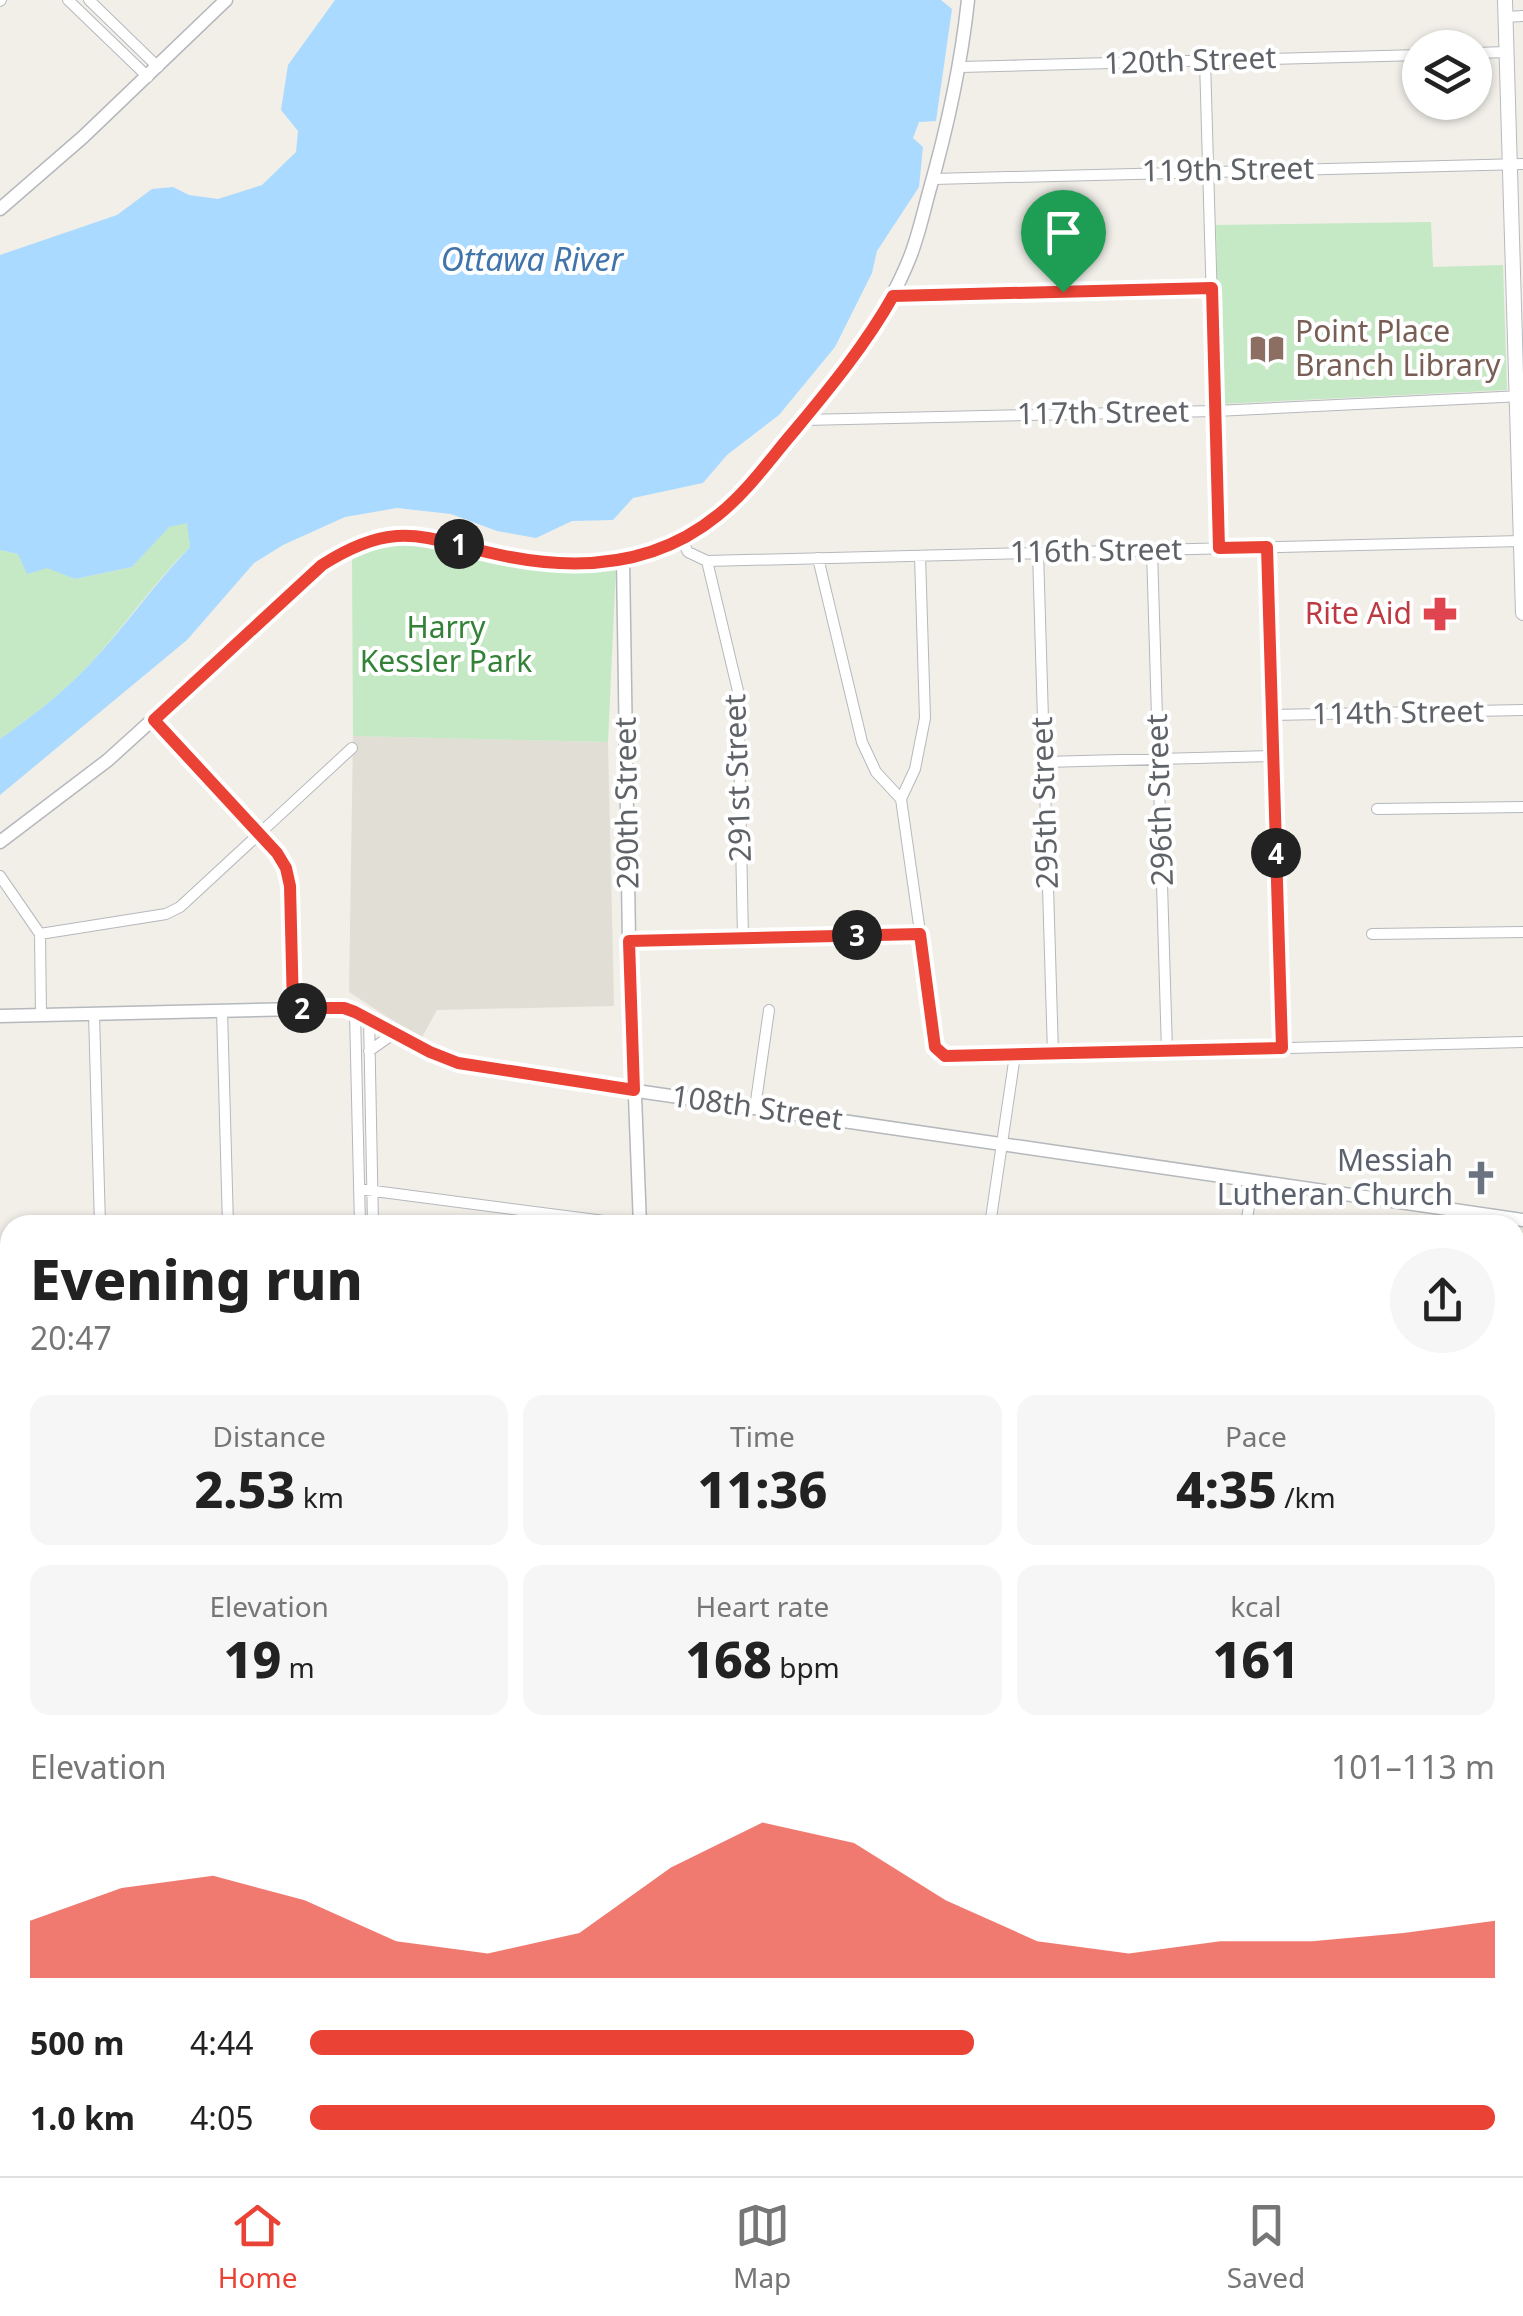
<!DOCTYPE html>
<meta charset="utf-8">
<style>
body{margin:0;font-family:"Noto Sans",sans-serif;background:#f6f6f6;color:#222;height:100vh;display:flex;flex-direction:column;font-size:38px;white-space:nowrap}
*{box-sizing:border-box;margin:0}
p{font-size:32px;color:#767676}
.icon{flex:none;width:55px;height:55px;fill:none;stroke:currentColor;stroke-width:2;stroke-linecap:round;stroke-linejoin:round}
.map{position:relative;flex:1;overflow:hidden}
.sheet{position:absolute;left:0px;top:1215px;width:1525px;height:962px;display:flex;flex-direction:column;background:#fff;border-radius:30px 30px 0 0;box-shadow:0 2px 8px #0004}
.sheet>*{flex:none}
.tools{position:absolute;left:1402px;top:30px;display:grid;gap:20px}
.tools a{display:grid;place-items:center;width:90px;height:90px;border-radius:50%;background:#fff;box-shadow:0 2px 8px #0004;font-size:50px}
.pin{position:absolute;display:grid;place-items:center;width:85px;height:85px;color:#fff;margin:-102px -42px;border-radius:50% 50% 50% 0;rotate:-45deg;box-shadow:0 0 10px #0007}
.pin .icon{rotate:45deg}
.km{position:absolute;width:50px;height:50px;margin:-25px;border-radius:50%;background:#222;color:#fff;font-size:28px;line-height:50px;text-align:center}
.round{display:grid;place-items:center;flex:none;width:105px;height:105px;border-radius:52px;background:#f6f6f6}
.overview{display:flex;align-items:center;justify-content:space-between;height:170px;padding:0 30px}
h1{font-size:55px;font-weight:800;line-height:75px}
.stats{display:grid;grid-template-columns:repeat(3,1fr);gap:15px;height:170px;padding:10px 30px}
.stats div{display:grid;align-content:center;border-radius:20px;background:#f6f6f6;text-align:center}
.stats b{font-size:50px;font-weight:800}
.stats small{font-size:28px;font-weight:400}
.stats p{font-size:28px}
.chart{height:280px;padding:20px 30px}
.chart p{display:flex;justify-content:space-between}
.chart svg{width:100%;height:180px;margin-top:10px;fill:#ea4335;opacity:.7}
ul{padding:0 30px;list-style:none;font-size:32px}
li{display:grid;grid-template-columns:160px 120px 1fr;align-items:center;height:75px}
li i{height:25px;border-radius:12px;background:#ea4335}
.tabs{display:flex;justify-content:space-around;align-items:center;height:140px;border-top:2px solid #e0e0e0;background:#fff;font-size:28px;color:#767676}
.tabs a{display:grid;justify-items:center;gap:5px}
.tabs .current{color:#ea4335}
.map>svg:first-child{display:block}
.education{fill:#e1ded6}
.green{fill:#c5e8c5}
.water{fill:#aadaff}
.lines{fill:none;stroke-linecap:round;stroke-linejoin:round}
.minor-casing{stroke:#b5b8bc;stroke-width:12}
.tertiary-casing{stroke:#b5b8bc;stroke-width:15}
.secondary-casing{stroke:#b6babf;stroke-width:16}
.minor{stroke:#fff;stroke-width:10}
.tertiary{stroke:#fff;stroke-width:12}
.secondary{stroke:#fff;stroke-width:14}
.route-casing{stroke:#fff;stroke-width:20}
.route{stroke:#ea4335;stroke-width:12}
.labels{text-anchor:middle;stroke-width:8;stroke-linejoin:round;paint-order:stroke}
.street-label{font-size:30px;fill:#5f6368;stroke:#fff}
.education-label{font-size:30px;fill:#785e54;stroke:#fff;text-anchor:start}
.health-label{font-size:30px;fill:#be3a42;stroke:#fff;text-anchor:end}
.park-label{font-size:30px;fill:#348238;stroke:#fff}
.worship-label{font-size:30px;fill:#5b616d;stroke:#fff;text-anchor:end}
.water-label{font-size:32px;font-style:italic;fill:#4174aa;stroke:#fff}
</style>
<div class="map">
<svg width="1523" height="2176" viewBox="0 0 1523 2176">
<rect width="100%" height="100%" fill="#f1efe8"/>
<path class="education" d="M 353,736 L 608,742 L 614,1006 L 437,1010 L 421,1039 L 349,992 Z"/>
<path class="green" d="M 1431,222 L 1433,267 L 1503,265 L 1507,390 L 1220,404 L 1216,225 Z
M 188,522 L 190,547 C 153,583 124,627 89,665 C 62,694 32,716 0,739 L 0,550 L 18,554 L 75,579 L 132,567 L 169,526 Z
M 410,539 L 616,567 L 608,742 L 353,736 L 352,553 L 361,548 Z
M 1515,2010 L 1523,2011 L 1523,2176 L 840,2176 L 842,2168 L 1515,2168 Z"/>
<path class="water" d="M 335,0 L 941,0 L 952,9 L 936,121 L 919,122 L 913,138 L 923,147 L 919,187 L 877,251 L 872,273 L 835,347 L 779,415 L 727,455 L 703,483 L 633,498 L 613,520 L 572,521 L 536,538 L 497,531 L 451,514 L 397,508 L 345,517 L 283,545 L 254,563 L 187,640 L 0,795 L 0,739 C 32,716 62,694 89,665 C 125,627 154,584 190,547 L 187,523 L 169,527 L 132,567 L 75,579 L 47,568 L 27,574 L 18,554 L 0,550 L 0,255 L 117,215 L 152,189 L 173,187 L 189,195 L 218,199 L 262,185 L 296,152 L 298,131 L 281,110 L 288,65 Z
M 1125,2168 L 1186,2168 L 1210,2171 L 1261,2168 L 1264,2172 L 1272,2171 L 1272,2168 L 1341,2168 L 1356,2176 L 1115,2176 Z"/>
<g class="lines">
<g class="minor-casing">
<path id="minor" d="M 68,0 L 148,77
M 89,0 L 158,67
M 0,1 L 1,0
M 1506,17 L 1523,16
M 1475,53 L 1507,52
M 1205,60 L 1219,548
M 961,67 L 1420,55
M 933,179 L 1523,164
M 893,296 L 1212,288
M 803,420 L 1216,411 L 1522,396
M 681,539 L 688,552 L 707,561 L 1521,541
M 1267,547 L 1282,1048
M 1152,550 L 1167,1051
M 1038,552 L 1053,1054
M 920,556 L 925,718 L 915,769 L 901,799 L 937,1051 L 949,1057 L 1523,1042
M 818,558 L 862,742 L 876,772 L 901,799
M 707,561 L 738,691 L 743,938
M 1272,715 L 1523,710
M 154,720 L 277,853 L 286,868 L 290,886 L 293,1009
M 1044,762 L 1273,756
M 1377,809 L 1523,807
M 0,876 L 40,934 L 41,1015
M 40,934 L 166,914 L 180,907 L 352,748
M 1372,934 L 1523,932
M 629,941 L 920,934
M 222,1011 L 228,1225
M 355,1012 L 360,1225
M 94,1014 L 100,1225
M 369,1017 L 373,1225
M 369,1051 L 396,1032
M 755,1108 L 769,1010
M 359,1189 L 635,1225
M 990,1225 L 1015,1055
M 1246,1225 L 1253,1181
M 0,1302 L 10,1302
M 1515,1354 L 1523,1355
M 1515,1486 L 1523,1487
M 1515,1500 L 1523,1502
M 1515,1643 L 1523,1644
M 0,1662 L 10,1662
M 1515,1819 L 1523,1820
M 121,2168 L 121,2176
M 249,2168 L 249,2176
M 380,2168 L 380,2176
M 392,2168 L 392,2176"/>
</g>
<g class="tertiary-casing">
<path id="tertiary" d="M 0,209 L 83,137 L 226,0
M 623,560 L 629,941 L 640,1225
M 0,842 L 108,760 L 323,565 C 401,514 428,542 509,557 C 536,562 564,565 592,564 C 636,563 682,544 717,516 C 743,496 762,469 783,444 C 831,386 882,328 910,257 C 918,237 923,214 929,192 C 947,129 961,66 968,0
M 0,1016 L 344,1008 L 369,1017 L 443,1057 L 486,1069 L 1523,1220
M 526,2176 L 677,2172 L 677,2168"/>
</g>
<g class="secondary-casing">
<path id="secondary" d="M 1505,0 L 1523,613"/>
</g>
<use href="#minor" class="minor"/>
<use href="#tertiary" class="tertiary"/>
<use href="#secondary" class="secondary"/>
</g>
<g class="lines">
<g class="route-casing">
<path id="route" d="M 1212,288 L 1219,548 L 1267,547 L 1282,1048 L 945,1056 L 935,1047 L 920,934 L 629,941 L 634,1090 L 458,1063 L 430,1052 L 355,1012 L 344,1008 L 293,1008 L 290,886 L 286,868 L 277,853 L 154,720 L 322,565 C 402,514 428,542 510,557 C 584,571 658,564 718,515 C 748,491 770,459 795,430 C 830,388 866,344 893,296 Z"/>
</g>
<use href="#route" class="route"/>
</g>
<defs>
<g id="library-bare" transform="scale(2.7)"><path d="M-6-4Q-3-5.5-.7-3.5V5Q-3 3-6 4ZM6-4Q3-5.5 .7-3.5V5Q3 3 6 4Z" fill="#8d6e63" stroke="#fff" stroke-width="2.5" paint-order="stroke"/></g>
<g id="pharmacy-bare" transform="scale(2.7)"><path d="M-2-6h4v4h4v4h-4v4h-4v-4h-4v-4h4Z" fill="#e0444e" stroke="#fff" stroke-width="2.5" paint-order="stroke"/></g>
<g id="church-bare" transform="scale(2.7)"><path d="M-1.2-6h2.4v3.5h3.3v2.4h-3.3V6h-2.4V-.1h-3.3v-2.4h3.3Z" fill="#6b7280" stroke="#fff" stroke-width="2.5" paint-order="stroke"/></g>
</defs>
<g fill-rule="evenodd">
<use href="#library-bare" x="1267" y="349"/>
<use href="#pharmacy-bare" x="1440" y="614"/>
<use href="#church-bare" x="1481" y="1178"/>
</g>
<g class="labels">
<g class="street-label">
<text transform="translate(1190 61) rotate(-2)" y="10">120th Street</text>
<text transform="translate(1228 170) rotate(-1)" y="10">119th Street</text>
<text transform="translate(1103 413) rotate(-1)" y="10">117th Street</text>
<text transform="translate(1096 551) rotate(-1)" y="10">116th Street</text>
<text transform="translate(1398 713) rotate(-1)" y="10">114th Street</text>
<text transform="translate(738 778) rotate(-92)" y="10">291st Street</text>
<text transform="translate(1160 800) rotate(-92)" y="10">296th Street</text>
<text transform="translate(627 803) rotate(-91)" y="10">290th Street</text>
<text transform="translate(1045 803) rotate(-92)" y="10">295th Street</text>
<text transform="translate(757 1108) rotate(8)" y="10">108th Street</text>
</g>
<g class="education-label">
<text x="1295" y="342">Point Place<tspan x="1295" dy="34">Branch Library</tspan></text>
</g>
<g class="health-label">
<text x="1412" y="624">Rite Aid</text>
</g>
<g class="park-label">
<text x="446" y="638">Harry<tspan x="446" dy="34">Kessler Park</tspan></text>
</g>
<g class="worship-label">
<text x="1453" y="1171">Messiah<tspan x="1453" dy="34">Lutheran Church</tspan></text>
</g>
<g class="water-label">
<text x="532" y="271">Ottawa River</text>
</g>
</g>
</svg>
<div class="tools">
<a><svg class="icon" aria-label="layers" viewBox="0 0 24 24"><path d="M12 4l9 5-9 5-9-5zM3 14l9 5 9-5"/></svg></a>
</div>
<div class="pin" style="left:1063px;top:292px;background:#1e9e55"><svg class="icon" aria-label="arrive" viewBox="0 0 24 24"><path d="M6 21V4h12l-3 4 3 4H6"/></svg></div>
<b class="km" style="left:459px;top:544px">1</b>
<b class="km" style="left:302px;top:1008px">2</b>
<b class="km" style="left:857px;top:935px">3</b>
<b class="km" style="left:1276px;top:853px">4</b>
<section class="sheet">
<div class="overview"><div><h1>Evening run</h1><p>20:47</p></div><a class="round"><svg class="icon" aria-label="share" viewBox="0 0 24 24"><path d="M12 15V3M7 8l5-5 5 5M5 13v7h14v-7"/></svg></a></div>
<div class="stats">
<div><p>Distance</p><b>2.53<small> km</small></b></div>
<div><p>Time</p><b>11:36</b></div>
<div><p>Pace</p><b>4:35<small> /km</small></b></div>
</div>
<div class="stats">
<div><p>Elevation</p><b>19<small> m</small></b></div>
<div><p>Heart rate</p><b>168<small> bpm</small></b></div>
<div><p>kcal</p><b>161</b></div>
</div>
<div class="chart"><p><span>Elevation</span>101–113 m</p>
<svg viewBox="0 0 160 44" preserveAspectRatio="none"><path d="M0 44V30L10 22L20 19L30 25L40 35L50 38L60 33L70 17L80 6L90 11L100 25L110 35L120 38L130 35L140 35L150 33L160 30V44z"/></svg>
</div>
<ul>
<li><b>500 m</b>4:44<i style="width:56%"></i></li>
<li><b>1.0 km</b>4:05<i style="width:100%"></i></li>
</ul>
</section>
</div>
<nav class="tabs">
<a class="current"><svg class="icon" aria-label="home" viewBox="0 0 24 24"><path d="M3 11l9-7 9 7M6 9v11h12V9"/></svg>Home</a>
<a><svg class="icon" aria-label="map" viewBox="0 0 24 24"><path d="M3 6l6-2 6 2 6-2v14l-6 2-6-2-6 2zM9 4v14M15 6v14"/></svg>Map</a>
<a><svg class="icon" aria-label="saved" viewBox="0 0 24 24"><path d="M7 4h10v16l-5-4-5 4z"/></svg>Saved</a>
</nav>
